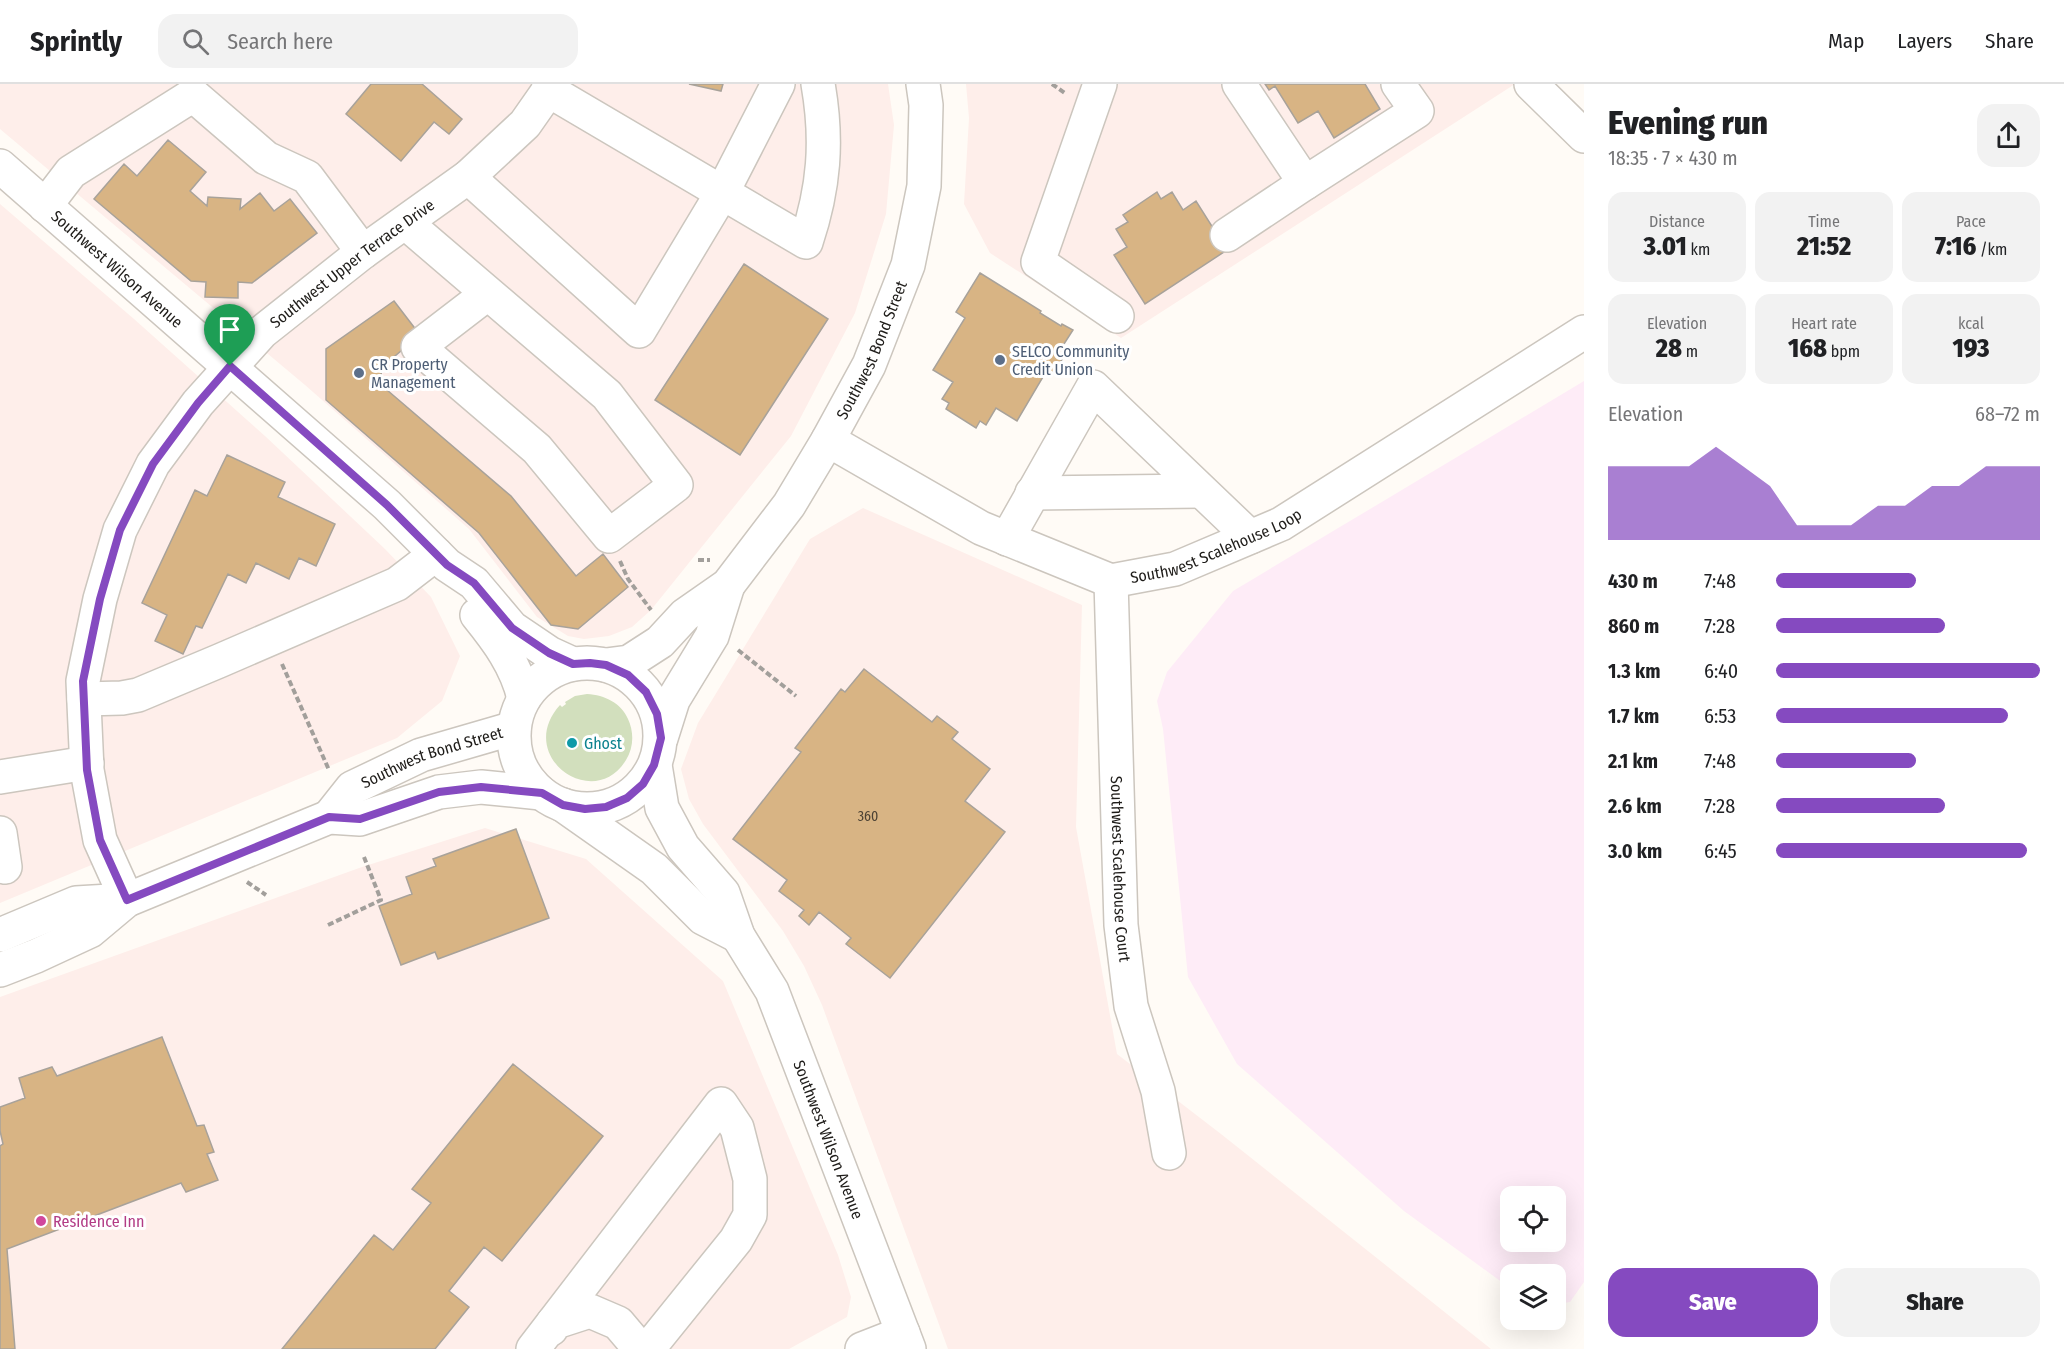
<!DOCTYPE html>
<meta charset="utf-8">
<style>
body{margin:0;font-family:"Fira Sans Condensed",sans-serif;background:#f2f2f2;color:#202124;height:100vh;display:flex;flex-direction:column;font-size:22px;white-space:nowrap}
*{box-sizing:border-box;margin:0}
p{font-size:20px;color:#757577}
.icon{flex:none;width:33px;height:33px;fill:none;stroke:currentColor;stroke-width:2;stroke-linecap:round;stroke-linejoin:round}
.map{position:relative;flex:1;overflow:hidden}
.drawer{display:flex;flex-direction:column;background:#fff;width:480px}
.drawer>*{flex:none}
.fabs{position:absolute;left:1500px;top:1102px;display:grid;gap:12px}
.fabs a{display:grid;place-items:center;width:66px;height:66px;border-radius:12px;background:#fff;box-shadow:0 6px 24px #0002;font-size:30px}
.pin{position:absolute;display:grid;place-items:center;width:51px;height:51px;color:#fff;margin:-62px -26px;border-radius:50% 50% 50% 0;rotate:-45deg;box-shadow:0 0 6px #0007}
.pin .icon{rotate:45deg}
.round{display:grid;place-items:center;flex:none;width:63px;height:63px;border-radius:18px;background:#f2f2f2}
.head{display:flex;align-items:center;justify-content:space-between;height:102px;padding:0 24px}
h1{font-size:33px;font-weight:800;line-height:45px}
.stats{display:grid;grid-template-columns:repeat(3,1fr);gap:9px;height:102px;padding:6px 24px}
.stats div{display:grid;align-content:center;border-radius:15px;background:#f2f2f2;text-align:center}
.stats b{font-size:26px;font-weight:800}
.stats small{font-size:16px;font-weight:400}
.stats p{font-size:16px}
.chart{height:168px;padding:12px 24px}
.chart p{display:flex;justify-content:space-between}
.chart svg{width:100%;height:108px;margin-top:6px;fill:#854ac0;opacity:.7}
.cta{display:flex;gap:12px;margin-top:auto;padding:12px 24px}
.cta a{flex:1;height:69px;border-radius:18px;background:#854ac0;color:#fff;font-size:24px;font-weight:800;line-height:69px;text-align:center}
.cta a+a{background:#f2f2f2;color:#202124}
ul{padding:0 24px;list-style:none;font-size:20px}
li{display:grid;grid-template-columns:96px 72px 1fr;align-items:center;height:45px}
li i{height:15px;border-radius:8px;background:#854ac0}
header{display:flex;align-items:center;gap:36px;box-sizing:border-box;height:84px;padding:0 30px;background:#fff;border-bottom:2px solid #e0e0e0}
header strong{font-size:28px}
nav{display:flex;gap:33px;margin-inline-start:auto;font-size:21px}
.search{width:420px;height:54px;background:#f2f2f2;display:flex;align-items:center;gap:15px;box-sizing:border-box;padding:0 21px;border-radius:18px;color:#757577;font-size:22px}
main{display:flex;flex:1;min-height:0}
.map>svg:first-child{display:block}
.commercial{fill:#feeeea}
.industrial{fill:#feecf7;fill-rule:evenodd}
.green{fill:#d2dfbd}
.building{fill:#d8b484;stroke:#a8a29a;stroke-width:1.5}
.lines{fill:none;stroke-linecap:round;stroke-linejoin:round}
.minor-casing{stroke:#ccc6be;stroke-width:36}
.path{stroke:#a29f9b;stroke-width:4;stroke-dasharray:6 3;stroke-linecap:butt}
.minor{stroke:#fff;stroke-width:33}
.route-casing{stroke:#fff;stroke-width:12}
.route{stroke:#854ac0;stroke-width:8}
.service-dot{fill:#5c6f8a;stroke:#fff;stroke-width:2}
.culture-dot{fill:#0f9aa8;stroke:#fff;stroke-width:2}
.hotel-dot{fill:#d1479c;stroke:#fff;stroke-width:2}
.labels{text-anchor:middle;stroke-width:6;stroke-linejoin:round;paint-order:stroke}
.number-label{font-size:14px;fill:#4c4234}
.street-label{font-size:16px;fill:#1e1c19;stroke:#fff}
.service-label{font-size:16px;fill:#4e5e75;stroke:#fff;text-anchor:start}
.culture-label{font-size:16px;fill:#0d838f;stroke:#fff;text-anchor:start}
.hotel-label{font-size:16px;fill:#b23c85;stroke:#fff;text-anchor:start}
</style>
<header>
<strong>Sprintly</strong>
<div class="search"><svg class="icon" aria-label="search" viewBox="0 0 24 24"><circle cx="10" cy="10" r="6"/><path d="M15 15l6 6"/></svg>Search here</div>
<nav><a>Map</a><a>Layers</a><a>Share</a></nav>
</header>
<main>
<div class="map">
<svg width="1584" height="1265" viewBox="0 0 1584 1265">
<rect width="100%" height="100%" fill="#fffbf6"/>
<path class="commercial" d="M 0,0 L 888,0 L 894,41 L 886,130 L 855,229 L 791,352 L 651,526 L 632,543 L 609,552 L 584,555 L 568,552 L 537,533 L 469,445 L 305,301 L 0,45 Z
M 966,0 L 1515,0 L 1121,254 L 990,169 L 964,120 L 969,34 Z
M 0,120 L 134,235 L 265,352 L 385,465 L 431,513 L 460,572 L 442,617 L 397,654 L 0,819 Z
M 863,424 L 1082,521 L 1076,743 L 1117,970 L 1221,1050 L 1491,1265 L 948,1265 L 822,921 L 804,882 L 783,847 L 703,740 L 689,715 L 681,685 L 698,639 L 810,455 Z
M 485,744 L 586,775 L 723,897 L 838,1171 L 851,1213 L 847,1233 L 789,1265 L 0,1265 L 0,913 L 362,783 Z"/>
<path class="industrial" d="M 1584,297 L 1584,1198 L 1570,1218 L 1556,1220 L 1556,1191 L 1510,1191 L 1510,1204 L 1404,1127 L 1237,980 L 1188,893 L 1163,645 L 1157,617 L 1167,588 L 1233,507 ZM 1510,1113 L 1556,1113 L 1556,1158 L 1510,1158 Z"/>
<path class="green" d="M 587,610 C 605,611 621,619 628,635 C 634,648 634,663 626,676 C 594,729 514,672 560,621 L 562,623 L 566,620 L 565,618 L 575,612 Z"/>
<path class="building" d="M 371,0 L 422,0 L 462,35 L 449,50 L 434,38 L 401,77 L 346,30 Z
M 689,0 L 723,0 L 721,7 Z
M 1265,0 L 1365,0 L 1380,25 L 1334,54 L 1318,27 L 1298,39 L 1275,2 L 1269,6 Z
M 168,56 L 206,88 L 190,107 L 207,122 L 208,113 L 241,115 L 240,125 L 260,109 L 274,127 L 290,115 L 317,149 L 252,199 L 238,198 L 238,214 L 205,213 L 206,198 L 191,197 L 94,115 L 124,80 L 137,92 Z
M 1157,108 L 1161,115 L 1172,108 L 1183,126 L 1196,117 L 1227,166 L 1145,220 L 1114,171 L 1127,163 L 1116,145 L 1128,138 L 1123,131 Z
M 744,180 L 828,235 L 740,371 L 655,316 Z
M 980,189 L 1041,227 L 1040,229 L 1061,242 L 1062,240 L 1073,246 L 1062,263 L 1067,267 L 1054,289 L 1047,286 L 1017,337 L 996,324 L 986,341 L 980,337 L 976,344 L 946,325 L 949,319 L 942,315 L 953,298 L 933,286 L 965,234 L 956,228 Z
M 394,217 L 420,251 L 382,283 L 380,300 L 511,412 L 576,492 L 603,470 L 628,503 L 578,545 L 551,541 L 479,449 L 326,316 L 326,265 Z
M 227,371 L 285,398 L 278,413 L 335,440 L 316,482 L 299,474 L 289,495 L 256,479 L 246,499 L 228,490 L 202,544 L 196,542 L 183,570 L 155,557 L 167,531 L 142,519 L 195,406 L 207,412 Z
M 864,585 L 932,638 L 937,632 L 958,648 L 952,655 L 990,685 L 965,717 L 1005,748 L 890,894 L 846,860 L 851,854 L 819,828 L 809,841 L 799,832 L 804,826 L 779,807 L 787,796 L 733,755 L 801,668 L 795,664 L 841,605 L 845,608 Z
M 516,745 L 549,834 L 438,875 L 435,868 L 401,881 L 379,822 L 412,810 L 406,793 L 436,782 L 433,775 Z
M 162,953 L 197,1042 L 204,1041 L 214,1068 L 207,1070 L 218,1096 L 186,1108 L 181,1099 L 7,1165 L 15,1265 L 0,1265 L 0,1062 L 3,1060 L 0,1047 L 0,1023 L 25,1014 L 19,994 L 52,983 L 57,992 Z
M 513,980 L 603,1052 L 502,1177 L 484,1163 L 449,1207 L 469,1223 L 435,1265 L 282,1265 L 374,1151 L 393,1166 L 431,1119 L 412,1105 Z"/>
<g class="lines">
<g class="minor-casing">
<g id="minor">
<path d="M 1100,0 L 1038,178 L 1117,232"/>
<path d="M 1239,0 L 1305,99 L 1417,27 L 1398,0"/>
<path d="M 1531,0 L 1584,52"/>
<path d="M 548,6 L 806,158 C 824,104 828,57 818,0"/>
<path id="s1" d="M 0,82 L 387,421 L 447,481 L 474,499 L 512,544 L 549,569 L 573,580"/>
<path d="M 468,93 L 639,247 L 722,109 L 778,0"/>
<path d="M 45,122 L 71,88 L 193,11 L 266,74 L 307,93 L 363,168"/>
<path d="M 406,139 L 607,311 L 676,401 L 609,452 L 537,365 L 418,263 L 487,210"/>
<path d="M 1227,151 L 1305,99"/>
<path id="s2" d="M 828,356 L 981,444 L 1111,497 L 1175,485 L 1281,440 L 1584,248"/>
<path d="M 1032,409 L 1201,407"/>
<path d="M 1007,455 L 1093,303 L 1250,453"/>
<path id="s3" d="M 1111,497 L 1121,841 L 1131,922 L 1158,1007 L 1169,1069"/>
<path d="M 477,531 C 498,557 516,581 524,614"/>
<circle cx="587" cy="652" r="73"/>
<path id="s4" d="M 606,581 L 629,578 L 660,558 L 685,531 L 728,501 L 789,421 L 828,356 L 869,281 L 908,181 L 924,102 L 926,21 L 923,0"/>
<path d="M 84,615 L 122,614 L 138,611 L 219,577 L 397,500 L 436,470"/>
<path d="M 661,654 L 673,616 L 712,552 L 728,501"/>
<path id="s5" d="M 655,681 L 662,724 L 683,763 L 723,809 L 738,852 L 772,907 L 909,1265"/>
<path d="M 0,693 L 87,679"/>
<path d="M 563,721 L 654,785 L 703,834 L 738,852"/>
<path id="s6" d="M 329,733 L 352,704 L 421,671 L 514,644"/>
<path d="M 0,749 L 5,783"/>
<path id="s7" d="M 127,816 L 100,756 L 87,686 L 83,597 L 100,515 L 120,446 L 153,380 L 198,319 L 262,248 L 363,168 L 468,93 L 525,40 L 553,0"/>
<path d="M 0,851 L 76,819 L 127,816"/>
<path d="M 0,886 L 36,872 L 90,847 L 127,816 L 329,733 L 360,735 L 439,708 L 481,703 L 541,709"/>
<path d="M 551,1245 L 553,1239 L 590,1227 L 618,1239 L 640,1265"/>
<path d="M 533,1265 L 721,1020 L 737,1044 L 750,1095 L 750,1131 L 736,1156 L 648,1265"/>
<path d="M 862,1265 L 903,1249"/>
</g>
</g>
<path class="path" d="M 1052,0 L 1066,10
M 698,476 L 710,476
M 620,477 L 628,495 L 651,526
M 738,566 L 796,612
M 282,580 L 329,686
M 247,798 L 266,811
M 328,841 L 381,816 L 364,773"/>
<use href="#minor" class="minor"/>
</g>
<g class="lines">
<g class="route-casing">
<path id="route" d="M 230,282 L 387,421 L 447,481 L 474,499 L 512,544 L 549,569 L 573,580 L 590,579 L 606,581 L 628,591 L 646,608 L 657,630 L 661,654 L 654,681 L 643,700 L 627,714 L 606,723 L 585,725 L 563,721 L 542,709 L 481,703 L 439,708 L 360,735 L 329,733 L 127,816 L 100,756 L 87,686 L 83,597 L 100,515 L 120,446 L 153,380 L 198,319 Z"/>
</g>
<use href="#route" class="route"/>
</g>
<g class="service-dot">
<circle cx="1000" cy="276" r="6"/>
<circle cx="359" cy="289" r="6"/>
</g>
<circle class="culture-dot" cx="572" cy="659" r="6"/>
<circle class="hotel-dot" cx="41" cy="1137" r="6"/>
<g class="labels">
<g class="number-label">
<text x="868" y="737">360</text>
</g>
<g class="street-label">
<text dy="6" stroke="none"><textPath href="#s7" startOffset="740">Southwest Upper Terrace Drive</textPath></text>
<text dy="6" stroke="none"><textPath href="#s1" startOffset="156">Southwest Wilson Avenue</textPath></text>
<text dy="6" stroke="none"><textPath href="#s4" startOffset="426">Southwest Bond Street</textPath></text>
<text dy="6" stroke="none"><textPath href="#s2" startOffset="428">Southwest Scalehouse Loop</textPath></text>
<text dy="6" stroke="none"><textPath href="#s6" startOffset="123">Southwest Bond Street</textPath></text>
<text dy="6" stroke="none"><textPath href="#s3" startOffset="288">Southwest Scalehouse Court</textPath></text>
<text dy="6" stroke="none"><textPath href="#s5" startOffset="418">Southwest Wilson Avenue</textPath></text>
</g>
<g class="service-label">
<text x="1012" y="273">SELCO Community<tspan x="1012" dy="18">Credit Union</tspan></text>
<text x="371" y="286">CR Property<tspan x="371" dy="18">Management</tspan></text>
</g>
<g class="culture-label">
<text x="584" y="665">Ghost</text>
</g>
<g class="hotel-label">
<text x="53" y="1143">Residence Inn</text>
</g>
</g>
</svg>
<div class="fabs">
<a><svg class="icon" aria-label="locate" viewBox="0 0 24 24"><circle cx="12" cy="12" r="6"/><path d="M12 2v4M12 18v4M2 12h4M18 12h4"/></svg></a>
<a><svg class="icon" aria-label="layers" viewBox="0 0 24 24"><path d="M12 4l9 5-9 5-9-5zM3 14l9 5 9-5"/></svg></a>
</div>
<div class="pin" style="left:230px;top:282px;background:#1e9e55"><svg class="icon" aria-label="arrive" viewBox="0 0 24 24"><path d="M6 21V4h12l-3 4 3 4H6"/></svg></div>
</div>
<section class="drawer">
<div class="head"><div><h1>Evening run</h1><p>18:35 · 7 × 430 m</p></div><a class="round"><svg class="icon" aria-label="share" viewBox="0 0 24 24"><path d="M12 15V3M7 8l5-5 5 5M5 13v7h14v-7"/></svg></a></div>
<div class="stats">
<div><p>Distance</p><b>3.01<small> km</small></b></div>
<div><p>Time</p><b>21:52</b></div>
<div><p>Pace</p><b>7:16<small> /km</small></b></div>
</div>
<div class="stats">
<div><p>Elevation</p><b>28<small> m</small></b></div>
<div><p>Heart rate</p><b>168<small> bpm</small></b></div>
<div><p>kcal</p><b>193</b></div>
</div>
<div class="chart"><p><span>Elevation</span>68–72 m</p>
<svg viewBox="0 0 160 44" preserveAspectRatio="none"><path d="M0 44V14L10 14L20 14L30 14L40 6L50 14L60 22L70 38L80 38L90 38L100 30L110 30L120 22L130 22L140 14L150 14L160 14V44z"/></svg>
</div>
<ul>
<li><b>430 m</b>7:48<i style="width:53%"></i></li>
<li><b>860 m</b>7:28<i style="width:64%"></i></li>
<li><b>1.3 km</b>6:40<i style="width:100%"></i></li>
<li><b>1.7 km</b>6:53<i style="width:88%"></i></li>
<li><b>2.1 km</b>7:48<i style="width:53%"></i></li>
<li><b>2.6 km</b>7:28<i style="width:64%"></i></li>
<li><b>3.0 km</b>6:45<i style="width:95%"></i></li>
</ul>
<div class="cta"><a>Save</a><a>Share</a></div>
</section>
</main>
